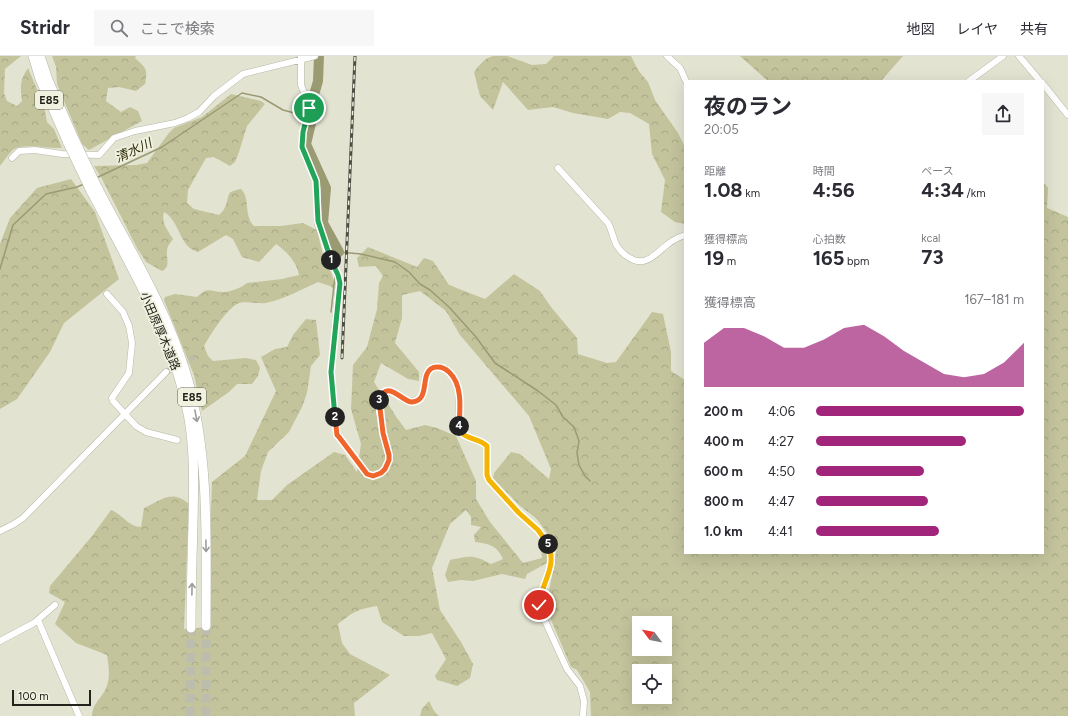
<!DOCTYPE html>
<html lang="ja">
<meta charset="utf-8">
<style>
body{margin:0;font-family:Figtree,"Noto Sans JP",sans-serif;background:#f7f7f7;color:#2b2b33;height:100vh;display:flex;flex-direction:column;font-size:15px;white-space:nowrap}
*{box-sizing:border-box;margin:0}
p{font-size:13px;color:#7c7c81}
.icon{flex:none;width:22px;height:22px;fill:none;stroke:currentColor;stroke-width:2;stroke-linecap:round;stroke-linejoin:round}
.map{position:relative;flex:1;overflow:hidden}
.side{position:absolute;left:684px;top:24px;width:360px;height:474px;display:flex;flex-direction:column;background:#fff;border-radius:0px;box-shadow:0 4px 16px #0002}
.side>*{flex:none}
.needle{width:26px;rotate:302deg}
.controls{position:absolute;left:632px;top:560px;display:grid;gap:8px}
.controls a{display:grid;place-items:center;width:40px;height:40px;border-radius:0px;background:#fff;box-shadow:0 4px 16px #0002;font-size:20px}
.scale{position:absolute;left:12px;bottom:10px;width:79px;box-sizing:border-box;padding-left:4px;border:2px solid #23231c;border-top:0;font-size:11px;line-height:14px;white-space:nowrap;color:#23231c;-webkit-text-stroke:3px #f0f1df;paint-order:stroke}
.pin{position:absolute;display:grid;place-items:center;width:34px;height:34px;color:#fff;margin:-17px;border:2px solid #fff;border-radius:50%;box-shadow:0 1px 4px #0007}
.km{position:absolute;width:20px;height:20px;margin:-10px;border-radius:50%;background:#222;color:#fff;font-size:11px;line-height:20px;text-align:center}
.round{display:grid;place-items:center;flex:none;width:42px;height:42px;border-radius:0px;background:#f7f7f7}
.head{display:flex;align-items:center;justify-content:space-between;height:68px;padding:0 20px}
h1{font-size:22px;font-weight:700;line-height:30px}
.metrics{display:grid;grid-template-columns:repeat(3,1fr);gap:6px;height:68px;padding:4px 20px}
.metrics div{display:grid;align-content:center}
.metrics b{font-size:20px;font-weight:700}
.metrics small{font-size:11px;font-weight:400}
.metrics p{font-size:11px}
.chart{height:112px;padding:8px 20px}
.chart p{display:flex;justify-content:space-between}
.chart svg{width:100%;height:72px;margin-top:4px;fill:#a1257a;opacity:.7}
ul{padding:0 20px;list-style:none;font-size:13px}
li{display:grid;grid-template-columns:64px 48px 1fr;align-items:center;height:30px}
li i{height:10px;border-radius:5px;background:#a1257a}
header{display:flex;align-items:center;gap:24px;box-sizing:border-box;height:56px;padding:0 20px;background:#fff;border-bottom:1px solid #e1e1e2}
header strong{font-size:19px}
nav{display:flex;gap:22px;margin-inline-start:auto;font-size:14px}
.search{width:280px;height:36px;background:#f7f7f7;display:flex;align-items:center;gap:10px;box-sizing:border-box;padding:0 14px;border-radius:0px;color:#7c7c81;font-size:15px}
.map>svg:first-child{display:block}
.forest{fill:url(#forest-crowns);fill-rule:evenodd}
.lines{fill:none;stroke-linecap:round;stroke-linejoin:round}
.stream{stroke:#9a9a73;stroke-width:1.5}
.river{stroke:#9a9a73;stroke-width:10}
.minor-tunnel{stroke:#bdbdae;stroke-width:6;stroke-dasharray:6 3;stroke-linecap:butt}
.highway-tunnel{stroke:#bdbdae;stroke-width:9;stroke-dasharray:9 4.5;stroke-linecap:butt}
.minor-casing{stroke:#b7b7a7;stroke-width:7}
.highway-casing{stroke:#b7b7a7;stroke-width:10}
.minor{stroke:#fff;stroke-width:6}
.highway{stroke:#fff;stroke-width:9}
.rail-casing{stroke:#4d4d44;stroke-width:3}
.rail{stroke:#f0f1df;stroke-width:1.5;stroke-dasharray:4.5;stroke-linecap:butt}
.highway-bridge-casing{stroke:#b7b7a7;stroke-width:10;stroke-linecap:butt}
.highway-bridge{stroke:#fff;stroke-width:9}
.oneway{stroke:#9c9c99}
.split-1-casing{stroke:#fff;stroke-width:8}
.split-2-casing{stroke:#fff;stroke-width:8}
.split-3-casing{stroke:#fff;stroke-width:8}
.split-4-casing{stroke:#fff;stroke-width:8}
.split-5-casing{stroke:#fff;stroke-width:8}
.split-6-casing{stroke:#fff;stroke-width:8}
.split-1{stroke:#22a559;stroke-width:5}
.split-2{stroke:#22a559;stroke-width:5}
.split-3{stroke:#f0652b;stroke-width:5}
.split-4{stroke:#f0652b;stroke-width:5}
.split-5{stroke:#f5b400;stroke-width:5}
.split-6{stroke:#f5b400;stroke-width:5}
.labels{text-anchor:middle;stroke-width:3.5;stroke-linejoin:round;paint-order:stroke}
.shield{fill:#f0f1df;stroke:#606156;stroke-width:1}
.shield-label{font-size:11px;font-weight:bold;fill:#23231c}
.street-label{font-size:12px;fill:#23231c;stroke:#f0f1df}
.water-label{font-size:13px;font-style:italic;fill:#2d2c0b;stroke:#f0f1df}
</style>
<header>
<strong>Stridr</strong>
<div class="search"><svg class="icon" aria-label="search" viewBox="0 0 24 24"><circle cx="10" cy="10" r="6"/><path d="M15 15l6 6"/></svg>ここで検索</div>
<nav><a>地図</a><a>レイヤ</a><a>共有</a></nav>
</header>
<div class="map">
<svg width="1068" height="660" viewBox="0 0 1068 660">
<defs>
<pattern id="forest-crowns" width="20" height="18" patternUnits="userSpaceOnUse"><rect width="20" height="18" fill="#c3c49c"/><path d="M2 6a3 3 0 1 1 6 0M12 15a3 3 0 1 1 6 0" fill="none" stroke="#a7a886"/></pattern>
</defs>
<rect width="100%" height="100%" fill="#e3e3d2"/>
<path class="forest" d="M 0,0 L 21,0 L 5,13 L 4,37 L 7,45 L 17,50 L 22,45 C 20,30 20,24 28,12 L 44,50 L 47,66 L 54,73 L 62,92 C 49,93 25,87 14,93 C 9,97 4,105 0,110 Z
M 52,0 L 136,0 L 135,2 C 146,12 148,13 145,28 L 136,35 L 119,31 L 108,32 L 106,45 L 121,56 L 130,51 L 138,55 L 142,65 L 89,94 L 82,88 L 57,28 L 56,11 Z
M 493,0 L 507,0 L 532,9 L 546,8 L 554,0 L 631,0 L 638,14 L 648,26 L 655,44 L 678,77 L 685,91 L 685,168 L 675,166 L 661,156 L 665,124 L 652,98 L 649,68 L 630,57 L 620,56 L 608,63 L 573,57 L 553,51 L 528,54 L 503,26 L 493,54 L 480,40 L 474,16 C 479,9 485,2 493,0 Z
M 740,0 L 903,0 L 881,25 L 768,25 Z
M 231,38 L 261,45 L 265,48 L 247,70 L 239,96 L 235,106 L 230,110 L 214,101 L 206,102 L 188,134 L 187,147 L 194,153 L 219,159 C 221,157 224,154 225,151 C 231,139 224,136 241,133 C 251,143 243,158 254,170 L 281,170 L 303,167 L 317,174 L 325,207 L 332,218 L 336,235 L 330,230 L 318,226 C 301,234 284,243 266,247 C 259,248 243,245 239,247 C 226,253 211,278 204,290 L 208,300 L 213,305 L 246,302 L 256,304 L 260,312 L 258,320 L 252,328 L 237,328 L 229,336 L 202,355 L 194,319 L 164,244 L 165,241 L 175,238 L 197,241 C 209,229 212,237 225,236 C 232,235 241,232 247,227 L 282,223 L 299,219 C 297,206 286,195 276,188 L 259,206 L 242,201 L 233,183 L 226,179 L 198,196 C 178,190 181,166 164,156 C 161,166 167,174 173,183 C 171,186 167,190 167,195 C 166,203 171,210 162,215 L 146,206 L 137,192 L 102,123 L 94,110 L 136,109 L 147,107 L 168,78 L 174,72 L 202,61 Z
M 71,123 L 95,156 L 119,223 L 64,267 L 50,296 L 17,343 L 0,353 L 0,188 L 10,162 L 37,132 Z
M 1043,126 L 1048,132 L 1047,152 L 1068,161 L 1068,660 L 591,660 L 590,636 L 577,614 L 571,611 L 546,552 L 557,491 L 537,463 L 519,449 L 493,422 L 494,417 L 511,396 L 520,398 L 549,423 L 551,413 L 529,360 L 460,279 L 446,255 L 420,235 L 402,239 L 402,262 L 395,287 L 419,316 L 419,325 L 408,323 L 381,307 L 374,326 L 397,362 L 406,374 L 425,369 L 437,372 L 456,380 L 476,425 L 476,443 L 490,466 L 523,507 L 542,502 L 540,487 L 548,494 L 547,507 L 527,518 L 525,523 L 502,518 L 473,525 L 461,524 L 448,526 L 445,519 L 450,504 C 470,500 473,498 491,508 L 503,503 C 497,489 489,488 475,486 L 474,479 L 481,471 L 471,469 L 471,461 L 466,454 L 450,468 L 432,512 L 440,554 L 461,586 L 473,608 L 470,622 L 457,630 L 437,624 L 435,620 L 446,603 L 432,577 L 419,580 L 404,580 L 382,566 L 377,550 C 358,553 353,556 338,568 L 342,587 L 350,598 L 390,619 L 354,647 L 355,660 L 92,660 C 92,650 99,644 104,636 C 111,625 109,611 107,599 L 76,587 L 55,568 L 65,546 L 49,537 L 50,530 L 92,480 L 111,454 C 122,458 129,471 141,471 L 144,452 C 162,444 172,433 189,448 L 184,573 L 210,571 L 211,453 L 212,426 L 245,400 L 276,335 L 261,301 L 275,293 L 287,291 L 293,279 L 306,263 L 316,264 L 320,299 L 311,310 L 307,337 L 302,351 L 289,376 L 268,396 L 261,415 L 257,444 L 272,444 L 287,429 L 334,396 L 345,399 L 357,416 L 361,388 L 351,353 L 353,309 L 367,291 L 377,253 L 379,227 L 383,220 L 376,210 L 359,211 L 357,202 L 368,191 L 417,211 L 424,202 L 433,205 L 449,229 L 485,243 L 514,218 L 540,235 L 551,251 L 577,282 L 578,298 L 607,307 L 616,306 L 652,256 L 663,258 L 671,296 L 671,315 L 685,324 L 685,497 L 1043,497 ZM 639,567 L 665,567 L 665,593 L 639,593 ZM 639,615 L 665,615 L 665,641 L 639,641 Z
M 429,645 L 434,655 L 439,660 L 420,660 L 422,653 Z"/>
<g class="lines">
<path class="stream" d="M 96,122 L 162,91 L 242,37 L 261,41 L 283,54 L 302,59
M 337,210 L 339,196 L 361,198 L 395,206 L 409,216 L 420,228 L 430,234 L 449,251 L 476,281 L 495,307 L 538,335 L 556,349 L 563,361 L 574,371 L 579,385 L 577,397 L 579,409 L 585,420 L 590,425
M 0,213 L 13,169 L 46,138 L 77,131 L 84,128
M 331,256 L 335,220"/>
<path class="river" d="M 319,0 L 318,25 L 314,39 L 312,63 L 306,88 L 326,132 L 323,167 L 339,196"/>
<path class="minor-tunnel" d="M 166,316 L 194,301"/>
<path class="highway-tunnel" d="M 190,660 L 191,572
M 206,660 L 206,570"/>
<g class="minor-casing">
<path id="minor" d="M 301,0 L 301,29 L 309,49 L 303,76 L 302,91 L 314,120 L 317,130 L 318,169 L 338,219 L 339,227 L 331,316 L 337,376 L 339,381 L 367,418 C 378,425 389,411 389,400 C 389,385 373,354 381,340 L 391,335 C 399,337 404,347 413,345 C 432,342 418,317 434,311 C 438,310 442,311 446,313 C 466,327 456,355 460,375 C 466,384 479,382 487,390 L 487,419 L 489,424 L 519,457 L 538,474 L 549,489 L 552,505 L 550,514 L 540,543 L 540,554 L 567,613 L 580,630 L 584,645 L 583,660
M 667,0 L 680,12 L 686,25
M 1019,0 L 1040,25
M 969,25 L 1003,0
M 1043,28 L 1068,59
M 12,102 L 19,95 L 35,94 L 62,98 L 99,99 L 114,82 L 135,75 L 175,67 L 188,62 L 199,56 L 214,40 L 243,18 L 315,0
M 558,112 L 608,167 C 612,174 613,183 617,190 C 622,198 634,207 643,205 C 652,204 661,193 668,188 C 673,184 679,181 685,179
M 107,238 L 123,256 L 129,270 L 132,287 L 129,317 L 112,342 L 113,345 L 136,370 L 146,376 L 177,384
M 0,475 L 14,468 L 23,462 L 166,316
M 38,564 L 79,660
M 0,585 L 34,567 L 55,549"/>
</g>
<g class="highway-casing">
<path id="highway" d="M 33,0 L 40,23 L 68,87
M 40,0 L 48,24 L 74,83
M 98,133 C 130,194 168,255 187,321 C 210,401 206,487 206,570
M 91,135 C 127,204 169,272 186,348 C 195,386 194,427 193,466 C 192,501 191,537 191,572"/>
</g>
<use href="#minor" class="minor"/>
<use href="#highway" class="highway"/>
<g class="rail-casing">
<path id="rail" d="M 342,302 L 355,0"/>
</g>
<use href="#rail" class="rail"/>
<g class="highway-bridge-casing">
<path id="highway-bridge" d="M 74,83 L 98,133
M 68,87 L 91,135"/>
</g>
<use href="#highway-bridge" class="highway-bridge"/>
</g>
<defs><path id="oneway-shaft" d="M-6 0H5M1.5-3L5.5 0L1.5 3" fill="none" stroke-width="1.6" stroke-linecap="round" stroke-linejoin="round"/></defs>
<g class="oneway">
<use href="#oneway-shaft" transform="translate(196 360) rotate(79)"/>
<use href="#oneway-shaft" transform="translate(206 490) rotate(89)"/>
<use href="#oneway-shaft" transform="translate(192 533) rotate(-89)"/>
</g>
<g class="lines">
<g class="split-1-casing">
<path id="split-1" d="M 309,52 L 303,76 L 302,91 L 316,125 L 318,165 L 331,204"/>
</g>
<g class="split-2-casing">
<path id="split-2" d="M 331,204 L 338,219 L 340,227 L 331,316 L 335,361"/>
</g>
<g class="split-3-casing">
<path id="split-3" d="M 335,361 L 337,379 L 339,381 L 367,418 L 373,420 L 381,417 L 385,413 L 389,404 L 389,399 L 383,377 L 379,344"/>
</g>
<g class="split-4-casing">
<path id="split-4" d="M 379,344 C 387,322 402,346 412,346 C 427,345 423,327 427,318 C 431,308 443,310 449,316 C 463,329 460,353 459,370"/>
</g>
<g class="split-5-casing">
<path id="split-5" d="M 459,370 C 460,384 479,381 487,390 L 487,419 L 489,424 L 519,457 L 538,474 L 548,488"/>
</g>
<g class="split-6-casing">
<path id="split-6" d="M 539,549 C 541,527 558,511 548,488"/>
</g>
<use href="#split-1" class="split-1"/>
<use href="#split-2" class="split-2"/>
<use href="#split-3" class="split-3"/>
<use href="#split-4" class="split-4"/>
<use href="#split-5" class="split-5"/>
<use href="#split-6" class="split-6"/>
</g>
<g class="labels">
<g class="shield">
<rect x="35" y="35" width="28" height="18" rx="3"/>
<rect x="178" y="332" width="28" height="18" rx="3"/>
</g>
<g class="shield-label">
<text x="49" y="48">E85</text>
<text x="192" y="345">E85</text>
</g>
<g class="street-label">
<text transform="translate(160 275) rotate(67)" y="4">小田原厚木道路</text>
</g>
<g class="water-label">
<text transform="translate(133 94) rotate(-25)" y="5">清水川</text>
</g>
</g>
</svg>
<div class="controls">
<a><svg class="needle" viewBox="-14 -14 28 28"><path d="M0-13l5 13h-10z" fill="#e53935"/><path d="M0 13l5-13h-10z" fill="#7c7c81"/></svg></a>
<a><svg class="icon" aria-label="locate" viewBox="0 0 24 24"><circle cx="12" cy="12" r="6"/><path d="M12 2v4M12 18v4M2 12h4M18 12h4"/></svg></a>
</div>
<div class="scale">100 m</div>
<div class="pin" style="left:309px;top:52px;background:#1e9e55"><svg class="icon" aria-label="arrive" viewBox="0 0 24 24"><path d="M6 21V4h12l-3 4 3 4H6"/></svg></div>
<div class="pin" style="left:539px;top:549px;background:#d93025"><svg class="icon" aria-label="check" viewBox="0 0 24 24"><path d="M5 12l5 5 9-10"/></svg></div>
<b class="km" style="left:331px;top:204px">1</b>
<b class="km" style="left:335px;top:361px">2</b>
<b class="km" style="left:379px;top:344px">3</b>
<b class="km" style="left:459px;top:370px">4</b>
<b class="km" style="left:548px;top:488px">5</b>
<section class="side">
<div class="head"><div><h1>夜のラン</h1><p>20:05</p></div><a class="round"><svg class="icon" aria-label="share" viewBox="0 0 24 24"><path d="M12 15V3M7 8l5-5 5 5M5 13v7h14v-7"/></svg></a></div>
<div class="metrics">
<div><p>距離</p><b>1.08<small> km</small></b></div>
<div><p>時間</p><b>4:56</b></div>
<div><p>ペース</p><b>4:34<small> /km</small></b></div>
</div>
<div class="metrics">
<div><p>獲得標高</p><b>19<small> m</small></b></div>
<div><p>心拍数</p><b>165<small> bpm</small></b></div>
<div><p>kcal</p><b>73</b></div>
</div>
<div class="chart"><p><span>獲得標高</span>167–181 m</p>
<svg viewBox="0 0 160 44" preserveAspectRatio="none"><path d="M0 44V17L10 8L20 8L30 13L40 20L50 20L60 15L70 8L80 6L90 13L100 22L110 29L120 36L130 38L140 36L150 29L160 17V44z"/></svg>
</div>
<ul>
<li><b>200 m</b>4:06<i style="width:100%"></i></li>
<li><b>400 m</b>4:27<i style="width:72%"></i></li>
<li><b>600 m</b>4:50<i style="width:52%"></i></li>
<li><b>800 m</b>4:47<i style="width:54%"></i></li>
<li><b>1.0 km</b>4:41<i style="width:59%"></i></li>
</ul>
</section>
</div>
